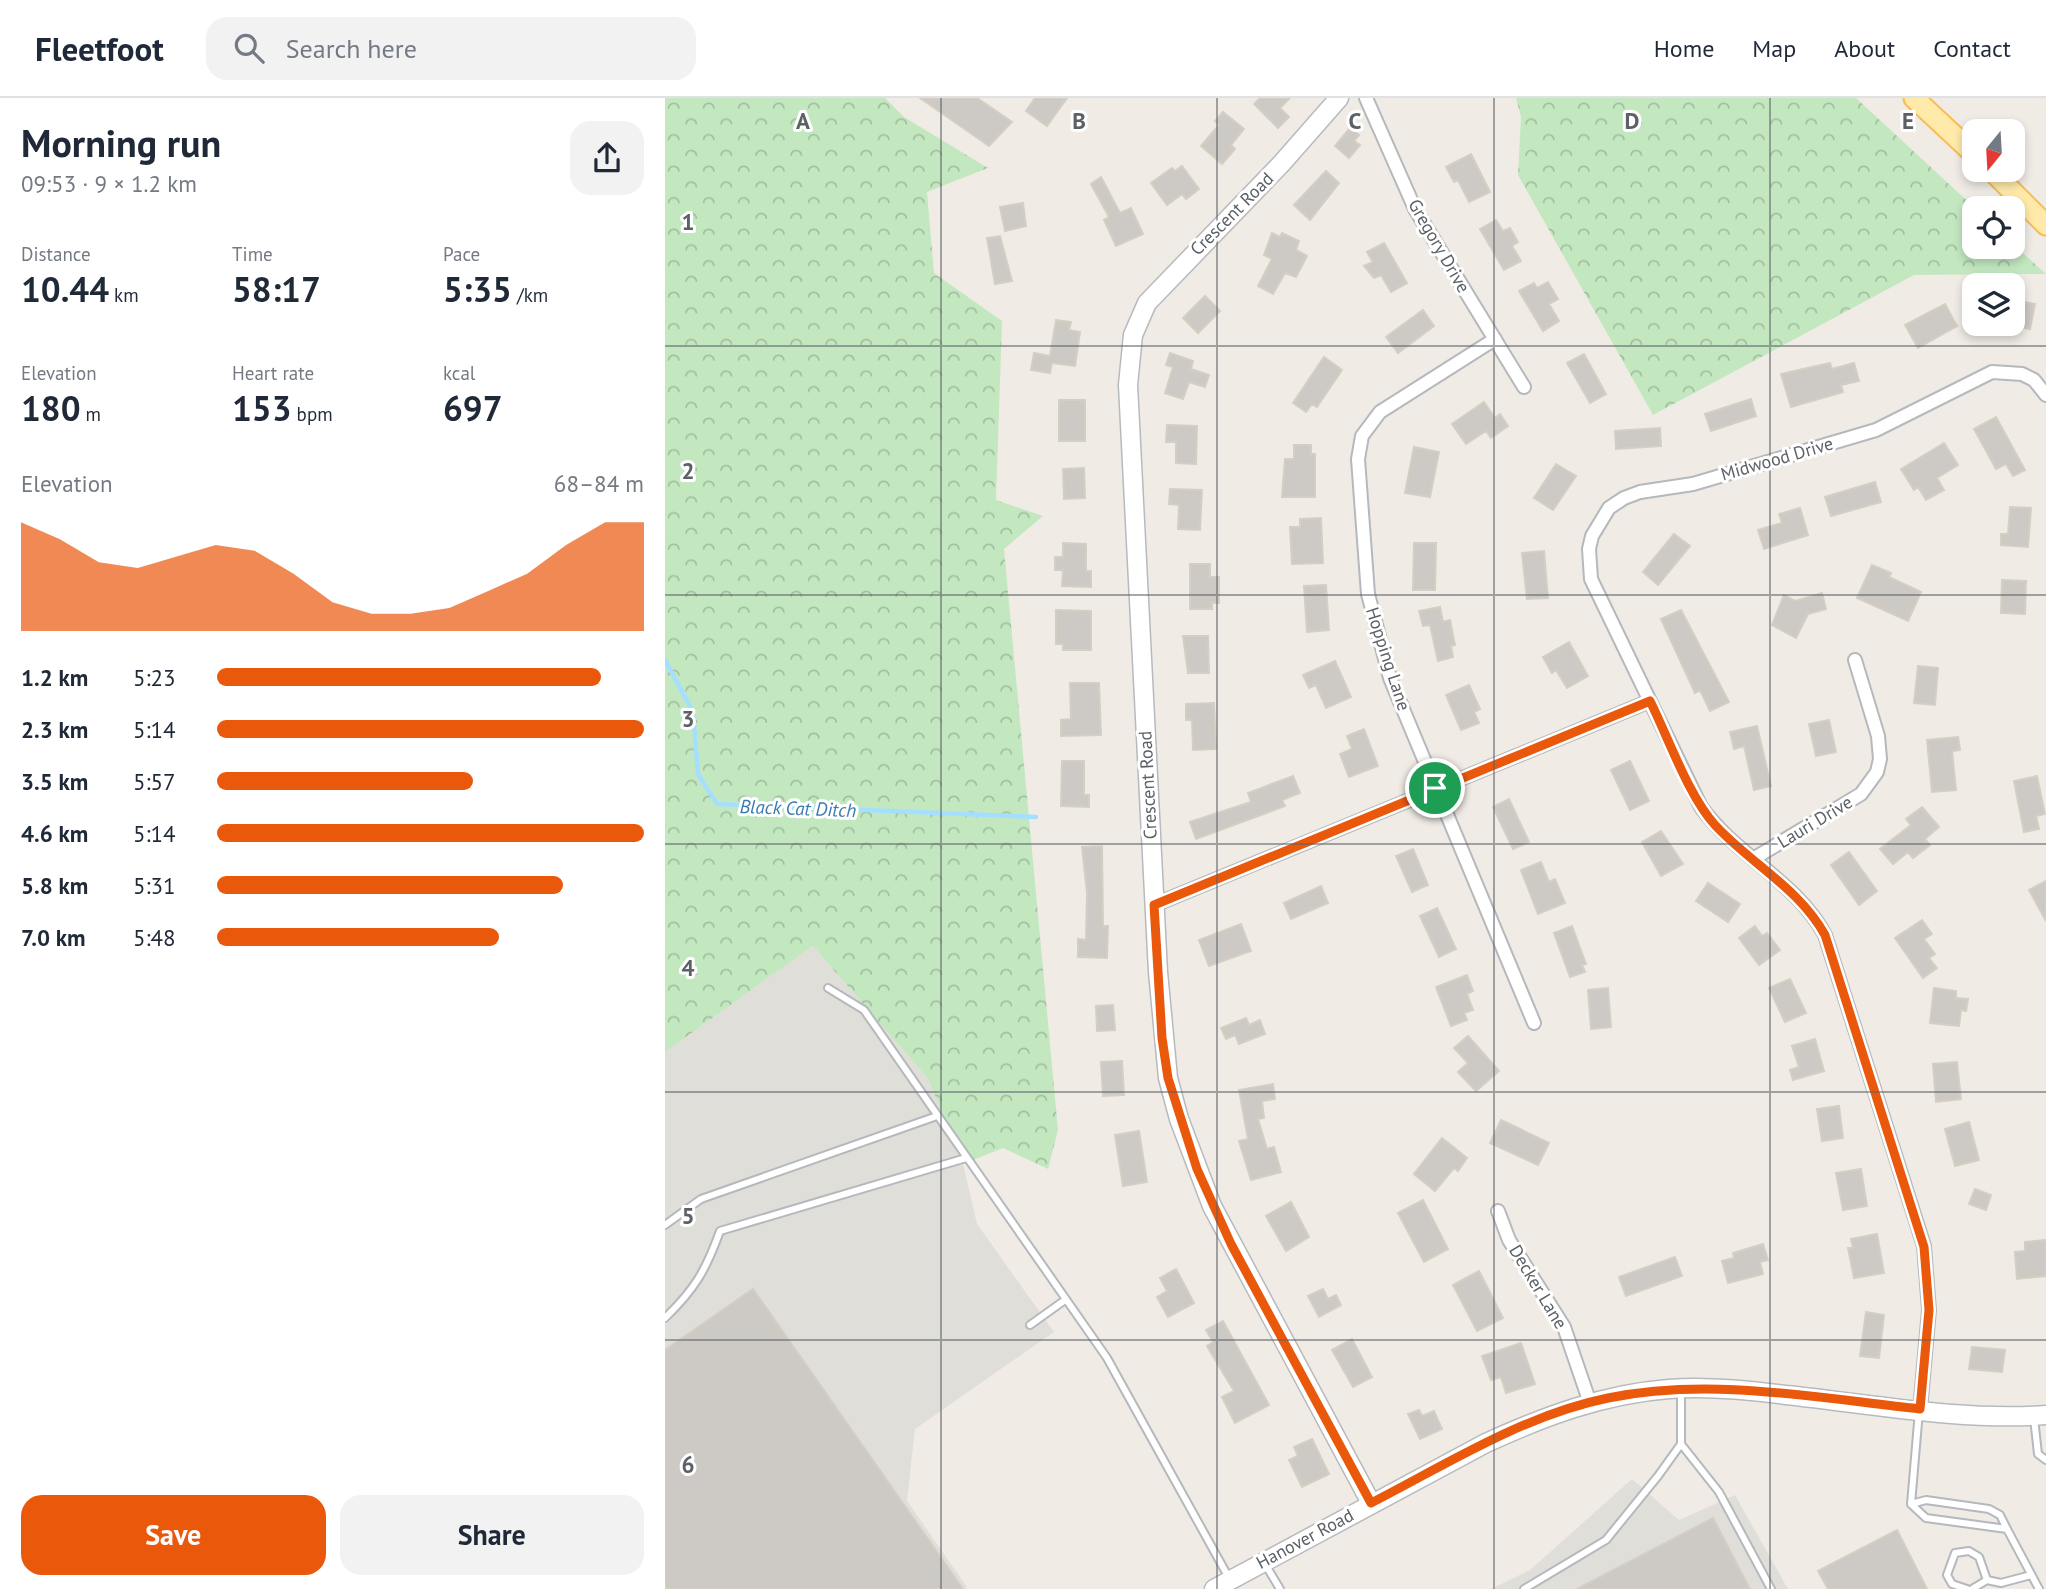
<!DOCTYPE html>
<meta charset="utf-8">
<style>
body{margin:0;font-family:"PT Sans",sans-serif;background:#f2f2f3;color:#1f2937;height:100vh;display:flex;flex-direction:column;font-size:26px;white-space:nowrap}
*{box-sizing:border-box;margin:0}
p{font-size:23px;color:#747a83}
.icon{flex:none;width:38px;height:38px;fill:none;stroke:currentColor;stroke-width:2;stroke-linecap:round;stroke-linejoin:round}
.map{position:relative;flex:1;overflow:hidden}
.side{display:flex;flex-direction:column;background:#fff;width:665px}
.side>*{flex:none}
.needle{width:46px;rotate:198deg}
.buttons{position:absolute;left:1297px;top:21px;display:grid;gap:14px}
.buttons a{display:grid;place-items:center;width:63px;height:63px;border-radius:14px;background:#fff;box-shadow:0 4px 10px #0003;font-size:35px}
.pin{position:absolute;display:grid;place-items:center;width:60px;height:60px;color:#fff;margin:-30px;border:4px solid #fff;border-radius:50%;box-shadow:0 2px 7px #0007}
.round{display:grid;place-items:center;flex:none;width:74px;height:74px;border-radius:21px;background:#f2f2f3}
.head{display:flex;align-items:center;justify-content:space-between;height:119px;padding:0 21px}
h1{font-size:38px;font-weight:800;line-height:52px}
.figures{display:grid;grid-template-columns:repeat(3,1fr);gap:10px;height:119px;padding:7px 21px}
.figures div{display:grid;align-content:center}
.figures b{font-size:35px;font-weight:800}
.figures small{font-size:19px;font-weight:400}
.figures p{font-size:19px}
.chart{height:196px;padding:14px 21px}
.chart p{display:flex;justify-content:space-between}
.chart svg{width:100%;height:126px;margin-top:7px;fill:#ea580c;opacity:.7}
.action{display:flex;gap:14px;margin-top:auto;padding:14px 21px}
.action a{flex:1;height:80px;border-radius:21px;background:#ea580c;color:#fff;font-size:28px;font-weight:800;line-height:80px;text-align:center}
.action a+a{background:#f2f2f3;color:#1f2937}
ul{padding:0 21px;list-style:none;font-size:23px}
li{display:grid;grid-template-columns:112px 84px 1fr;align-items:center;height:52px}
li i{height:18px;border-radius:9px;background:#ea580c}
header{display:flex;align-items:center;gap:42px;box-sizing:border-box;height:98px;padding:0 35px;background:#fff;border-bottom:2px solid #e0e1e3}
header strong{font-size:33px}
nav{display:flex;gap:38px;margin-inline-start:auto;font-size:24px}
.search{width:490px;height:63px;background:#f2f2f3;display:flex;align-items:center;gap:18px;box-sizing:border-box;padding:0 24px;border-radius:21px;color:#747a83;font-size:26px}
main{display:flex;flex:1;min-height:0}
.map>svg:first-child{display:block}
.industrial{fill:#e0ded9}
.forest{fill:url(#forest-crowns)}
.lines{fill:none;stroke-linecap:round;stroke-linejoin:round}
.stream{stroke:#a5dfff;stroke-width:4.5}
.building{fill:#cdc9c4;stroke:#d5cec2;stroke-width:2}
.lane-casing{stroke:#b5b8bc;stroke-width:10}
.street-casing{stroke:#b5b8bc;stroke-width:16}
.secondary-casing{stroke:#b6babf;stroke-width:21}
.primary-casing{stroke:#f8bd55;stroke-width:23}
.lane{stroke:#fff;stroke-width:6}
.street{stroke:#fff;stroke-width:12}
.secondary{stroke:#fff;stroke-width:18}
.primary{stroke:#ffeaaa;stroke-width:19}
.route-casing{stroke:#fff;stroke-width:14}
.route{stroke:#ea580c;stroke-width:9}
.grid{fill:none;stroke:#5c6166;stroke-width:2;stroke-opacity:0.55}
.labels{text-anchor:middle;stroke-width:6;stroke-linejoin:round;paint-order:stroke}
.street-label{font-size:18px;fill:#5c6166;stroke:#fff}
.water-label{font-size:19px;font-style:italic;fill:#3a7bae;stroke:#fff}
.grid-label{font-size:23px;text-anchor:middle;font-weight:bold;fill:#5c6166;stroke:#fff;stroke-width:6;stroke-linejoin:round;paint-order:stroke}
</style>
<header>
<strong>Fleetfoot</strong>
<div class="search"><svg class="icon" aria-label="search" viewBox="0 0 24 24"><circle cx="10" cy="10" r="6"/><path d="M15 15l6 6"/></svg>Search here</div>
<nav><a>Home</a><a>Map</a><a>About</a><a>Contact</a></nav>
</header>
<main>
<section class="side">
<div class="head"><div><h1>Morning run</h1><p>09:53 · 9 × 1.2 km</p></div><a class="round"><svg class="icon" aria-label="share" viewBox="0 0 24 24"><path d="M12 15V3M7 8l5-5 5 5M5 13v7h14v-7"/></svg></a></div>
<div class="figures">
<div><p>Distance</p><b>10.44<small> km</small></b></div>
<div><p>Time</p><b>58:17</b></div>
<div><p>Pace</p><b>5:35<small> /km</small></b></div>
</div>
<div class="figures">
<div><p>Elevation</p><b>180<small> m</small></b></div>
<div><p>Heart rate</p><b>153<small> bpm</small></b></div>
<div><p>kcal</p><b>697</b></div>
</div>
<div class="chart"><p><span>Elevation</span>68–84 m</p>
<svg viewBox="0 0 160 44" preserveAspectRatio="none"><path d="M0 44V6L10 12L20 20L30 22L40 18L50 14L60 16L70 24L80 34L90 38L100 38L110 36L120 30L130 24L140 14L150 6L160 6V44z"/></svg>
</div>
<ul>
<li><b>1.2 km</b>5:23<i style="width:90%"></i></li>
<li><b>2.3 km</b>5:14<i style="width:100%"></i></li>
<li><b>3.5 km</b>5:57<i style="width:60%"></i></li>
<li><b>4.6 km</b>5:14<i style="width:100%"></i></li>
<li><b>5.8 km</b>5:31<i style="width:81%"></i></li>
<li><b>7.0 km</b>5:48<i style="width:66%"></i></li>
</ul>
<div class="action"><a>Save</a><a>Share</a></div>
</section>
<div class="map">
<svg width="1381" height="1491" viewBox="0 0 1381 1491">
<defs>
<pattern id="forest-crowns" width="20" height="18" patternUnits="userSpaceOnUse" patternTransform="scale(1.75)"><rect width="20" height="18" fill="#c3e8c0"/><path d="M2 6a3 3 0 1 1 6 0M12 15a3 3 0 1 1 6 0" fill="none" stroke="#a2bfa0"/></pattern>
</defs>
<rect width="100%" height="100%" fill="#f0ece5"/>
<path class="industrial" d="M 148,848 L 263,981 L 298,1066 L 312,1126 L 389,1234 L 250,1331 L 242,1403 L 302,1489 L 299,1491 L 0,1491 L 0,954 Z
M 967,1381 L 1014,1422 L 1070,1397 L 1123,1491 L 826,1491 L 865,1472 Z"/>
<path class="forest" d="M 0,0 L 220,0 L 239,19 L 323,70 L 262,94 L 269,175 L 337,223 L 331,402 L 378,418 L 339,451 L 393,1032 L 383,1071 L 338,1050 L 298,1066 L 263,981 L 148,848 L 0,954 Z
M 851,0 L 1191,0 L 1310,110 L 1309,149 L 1348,149 L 1348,146 L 1381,176 L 1249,177 L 988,317 L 853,77 L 856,19 Z"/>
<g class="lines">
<path class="stream" d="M 0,562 L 28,614 L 33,676 L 52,706 L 371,719"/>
</g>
<path class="building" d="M 255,0 L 312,0 L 347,24 L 324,48 Z
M 370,0 L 402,0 L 382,28 L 361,13 Z
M 595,0 L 625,0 L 615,10 L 624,19 L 613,30 L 589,6 Z
M 558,14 L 579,31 L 566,47 L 570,51 L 557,66 L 536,48 L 554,27 L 550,23 Z
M 685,30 L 694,37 L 689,43 L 695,47 L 684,60 L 670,48 Z
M 806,56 L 825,94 L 804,104 L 793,82 L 789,84 L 781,69 Z
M 517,68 L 534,91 L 521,101 L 517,96 L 502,107 L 486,85 L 507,70 L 510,73 Z
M 661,73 L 674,85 L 645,122 L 629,107 Z
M 436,79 L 455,115 L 466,110 L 478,136 L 451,148 L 439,122 L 444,119 L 426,86 Z
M 358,105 L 361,128 L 340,133 L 335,109 Z
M 831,122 L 838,133 L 845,130 L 853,144 L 847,148 L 856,163 L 839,172 L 815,131 Z
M 607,135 L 615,139 L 617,135 L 634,143 L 631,152 L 642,158 L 631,179 L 620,175 L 608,196 L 593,188 L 607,161 L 599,157 Z
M 335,138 L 347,183 L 330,186 L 322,140 Z
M 719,145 L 742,185 L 726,194 L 716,177 L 709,180 L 699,168 L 708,164 L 702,154 Z
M 883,184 L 893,201 L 884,206 L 894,223 L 878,233 L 854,193 L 869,185 L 872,190 Z
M 540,198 L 555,213 L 533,235 L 518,220 Z
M 1349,202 L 1370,206 L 1365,231 L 1348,227 Z
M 1280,206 L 1292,228 L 1253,250 L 1240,227 Z
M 758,212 L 769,228 L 733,255 L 721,239 Z
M 391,222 L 406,224 L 404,232 L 415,234 L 410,268 L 387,265 L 385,275 L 366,272 L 369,255 L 385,258 Z
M 505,255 L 528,263 L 526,271 L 544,277 L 540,289 L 524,284 L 518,301 L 500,295 L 508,269 L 501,267 Z
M 919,256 L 941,296 L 925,305 L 902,265 Z
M 659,259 L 677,272 L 652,309 L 647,306 L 641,314 L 628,305 Z
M 1165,265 L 1167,271 L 1189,265 L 1194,283 L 1176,287 L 1178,294 L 1126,309 L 1116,276 Z
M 1086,301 L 1091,318 L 1046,333 L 1040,316 Z
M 394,302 L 420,302 L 420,343 L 394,343 Z
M 819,304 L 830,320 L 835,316 L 843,328 L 826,340 L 821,333 L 801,346 L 787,326 Z
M 1331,319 L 1360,372 L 1348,378 L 1341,366 L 1331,371 L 1309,331 Z
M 502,327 L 532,328 L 531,366 L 511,365 L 511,344 L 501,344 Z
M 995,330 L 996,348 L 951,351 L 950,333 Z
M 1279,345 L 1293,367 L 1272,380 L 1279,392 L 1261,402 L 1253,389 L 1249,392 L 1236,371 Z
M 629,347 L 646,347 L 646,356 L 650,356 L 650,399 L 617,399 L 620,361 L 629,361 Z
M 749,349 L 774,354 L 765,399 L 740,395 Z
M 891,366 L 911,378 L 888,412 L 869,400 Z
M 419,370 L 420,400 L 399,401 L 398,371 Z
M 1210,384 L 1216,404 L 1166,418 L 1160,399 Z
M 505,391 L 537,392 L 535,432 L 513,431 L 514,407 L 504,406 Z
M 1345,409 L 1366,410 L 1363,449 L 1336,447 L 1336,436 L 1343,436 Z
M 1135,410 L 1143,437 L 1099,451 L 1093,432 L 1117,425 L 1114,416 Z
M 656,420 L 658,465 L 627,466 L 625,429 L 635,429 L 635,421 Z
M 1009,436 L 1025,448 L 993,487 L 978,474 Z
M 398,445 L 421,446 L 421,473 L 426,473 L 426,489 L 397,488 L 398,472 L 390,472 L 390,459 L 398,459 Z
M 749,445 L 771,445 L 770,492 L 748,492 Z
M 879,453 L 883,500 L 862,501 L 857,455 Z
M 525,466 L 545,466 L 545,479 L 554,479 L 554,505 L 547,505 L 547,511 L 525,511 Z
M 1207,467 L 1226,475 L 1224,479 L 1256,494 L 1243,523 L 1192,500 Z
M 1337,482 L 1361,483 L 1360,516 L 1336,515 Z
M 661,487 L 664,532 L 642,534 L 639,488 Z
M 1157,495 L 1161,511 L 1143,516 L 1131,540 L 1107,527 L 1119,497 L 1130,503 Z
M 775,509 L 778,524 L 785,522 L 790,547 L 786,548 L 788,559 L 773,563 L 765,527 L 758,528 L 754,513 Z
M 391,512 L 426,513 L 426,552 L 398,552 L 398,546 L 391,546 Z
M 1016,512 L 1064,604 L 1045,613 L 1035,592 L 1030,595 L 996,521 Z
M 518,538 L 543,538 L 544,575 L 523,575 Z
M 904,544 L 923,578 L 902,590 L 891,572 L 887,575 L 878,559 Z
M 670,563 L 686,599 L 661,610 L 651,587 L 644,590 L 638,577 Z
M 1253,568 L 1273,570 L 1270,607 L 1249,605 Z
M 405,585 L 434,585 L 436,637 L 396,638 L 396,622 L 406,621 Z
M 804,587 L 815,611 L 809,614 L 814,625 L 796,632 L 781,597 Z
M 549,605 L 551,651 L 528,652 L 527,622 L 521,622 L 521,606 Z
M 1164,622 L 1171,654 L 1151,658 L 1144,626 Z
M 1092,628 L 1106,688 L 1089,692 L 1079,648 L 1069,651 L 1065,634 Z
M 699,631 L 713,668 L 684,679 L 675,656 L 687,651 L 682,638 Z
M 1293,639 L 1295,652 L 1287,653 L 1291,692 L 1267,694 L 1262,642 Z
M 397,663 L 419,663 L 419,697 L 424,697 L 424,709 L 396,708 Z
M 965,663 L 984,703 L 965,712 L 946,672 Z
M 628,678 L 635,695 L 617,702 L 620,708 L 531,741 L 525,724 L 586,704 L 583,695 Z
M 1372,678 L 1380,716 L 1371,718 L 1374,731 L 1359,734 L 1349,683 Z
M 844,701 L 864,744 L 848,751 L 828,709 Z
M 1257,709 L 1274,729 L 1260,741 L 1265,747 L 1248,760 L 1243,754 L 1228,766 L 1215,751 L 1246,727 L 1241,721 Z
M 996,733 L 1018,766 L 996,778 L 977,744 Z
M 437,748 L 438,828 L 443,828 L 442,860 L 413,859 L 413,841 L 421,842 L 422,795 L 417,749 Z
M 748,751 L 763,787 L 747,794 L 731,758 Z
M 1184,754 L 1212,793 L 1194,807 L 1166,767 Z
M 876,764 L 884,784 L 890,781 L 900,805 L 873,816 L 856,772 Z
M 1381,783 L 1381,823 L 1364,792 Z
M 1043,785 L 1075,806 L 1063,824 L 1031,803 Z
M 656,788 L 663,805 L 626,821 L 619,805 Z
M 772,810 L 791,851 L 774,859 L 755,818 Z
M 1257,822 L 1267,836 L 1259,841 L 1270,856 L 1264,860 L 1272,870 L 1258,880 L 1230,840 Z
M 576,826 L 586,853 L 544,868 L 534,842 Z
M 907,828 L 921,866 L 917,867 L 920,874 L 905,879 L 889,835 Z
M 1090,828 L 1097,838 L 1102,835 L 1115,852 L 1094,867 L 1074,840 Z
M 802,877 L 808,893 L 802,896 L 808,912 L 799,915 L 802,922 L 786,928 L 771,889 Z
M 1125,881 L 1141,915 L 1120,924 L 1104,890 Z
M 943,890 L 946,929 L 926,931 L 923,892 Z
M 1269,890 L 1291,893 L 1291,900 L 1303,901 L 1301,913 L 1296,912 L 1294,928 L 1265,925 Z
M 448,907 L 450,932 L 432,933 L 431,908 Z
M 581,920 L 584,927 L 595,922 L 600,936 L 574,946 L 570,937 L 561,941 L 556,930 Z
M 803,938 L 834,973 L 811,993 L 793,974 L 803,965 L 789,950 Z
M 1150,941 L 1159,973 L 1128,982 L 1125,972 L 1134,969 L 1127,948 Z
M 457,963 L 459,997 L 438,998 L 436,964 Z
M 1292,964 L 1296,1001 L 1271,1004 L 1268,966 Z
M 608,986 L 610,1001 L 597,1003 L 599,1020 L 593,1021 L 602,1051 L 609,1049 L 616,1074 L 586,1082 L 574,1043 L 583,1041 L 574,992 Z
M 1174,1008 L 1178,1040 L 1157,1043 L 1152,1011 Z
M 836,1022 L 884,1045 L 873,1067 L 825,1045 Z
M 1304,1024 L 1314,1062 L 1290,1068 L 1280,1031 Z
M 474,1033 L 482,1084 L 458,1088 L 450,1037 Z
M 777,1040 L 802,1060 L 793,1073 L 789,1070 L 770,1093 L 749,1076 Z
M 1196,1071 L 1202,1108 L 1178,1112 L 1171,1075 Z
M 1310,1091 L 1326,1097 L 1321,1112 L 1304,1106 Z
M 758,1102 L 783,1151 L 759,1164 L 733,1115 Z
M 626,1104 L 644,1139 L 621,1153 L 601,1118 Z
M 1212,1136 L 1219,1175 L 1189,1180 L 1183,1150 L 1188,1150 L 1186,1141 Z
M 1381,1142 L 1381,1178 L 1352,1181 L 1350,1154 L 1360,1153 L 1360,1144 Z
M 1098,1146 L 1103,1162 L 1095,1164 L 1098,1176 L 1063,1185 L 1057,1163 L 1069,1160 L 1068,1155 Z
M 1010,1159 L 1017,1178 L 961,1198 L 954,1179 Z
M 511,1171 L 529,1205 L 503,1219 L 492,1199 L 502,1193 L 495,1180 Z
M 814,1173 L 838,1220 L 812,1233 L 788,1187 Z
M 88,1191 L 298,1491 L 0,1491 L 0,1252 Z
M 658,1191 L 663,1201 L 671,1197 L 676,1207 L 654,1219 L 643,1198 Z
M 1201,1214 L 1219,1217 L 1214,1260 L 1195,1258 Z
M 558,1223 L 604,1307 L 570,1325 L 557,1299 L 569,1293 L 542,1248 L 548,1244 L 541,1232 Z
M 687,1241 L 707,1279 L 688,1289 L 667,1252 Z
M 856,1245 L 870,1286 L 841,1295 L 836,1279 L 826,1282 L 817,1258 Z
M 1307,1249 L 1340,1252 L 1337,1274 L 1304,1271 Z
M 754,1312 L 757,1318 L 769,1313 L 777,1331 L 755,1341 L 743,1316 Z
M 647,1341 L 664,1376 L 637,1389 L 624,1362 L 633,1358 L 629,1349 Z
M 1048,1420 L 1085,1491 L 912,1491 Z
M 1232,1432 L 1262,1491 L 1163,1491 L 1153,1473 Z"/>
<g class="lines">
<g class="lane-casing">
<path id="lane" d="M 163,890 L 199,912 L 442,1260 L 564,1480
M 0,1127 L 36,1101 L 272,1018
M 0,1220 C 30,1191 41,1172 55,1133 L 301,1060
M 365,1227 L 400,1202
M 1369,1320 L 1373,1356 L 1381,1362
M 1016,1346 L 1054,1394 L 1106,1491
M 1261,1402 L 1324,1411 L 1335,1417 L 1342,1431 L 1261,1420 L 1246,1406 Z
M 1246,1406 L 1254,1313
M 1342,1431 L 1374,1491
M 600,1466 L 615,1491
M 859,1491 L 941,1442 L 993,1378 L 1016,1346 L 1016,1292
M 1302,1491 L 1287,1486 L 1282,1477 L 1290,1455 L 1304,1453 L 1314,1459 L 1322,1482
M 1307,1491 L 1322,1482 L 1336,1485 L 1366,1477"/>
</g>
<g class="street-casing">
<path id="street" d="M 701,0 L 750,111 L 859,289
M 830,241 L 715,314 L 697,338 L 693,361 L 703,496 L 725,580 L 869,925
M 1088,761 L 1196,696 L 1212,674 L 1215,661 L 1213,638 L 1190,562
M 489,807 L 985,603
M 833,1113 L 844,1142 L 899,1229 L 925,1305
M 1255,1312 L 1264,1212 L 1259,1148 L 1160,837 C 1131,783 1071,758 1036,709 L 926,481 L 924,451 L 927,438 L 944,410 L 959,400 L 975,394 L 1028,386 L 1211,332 L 1327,274 L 1357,276 L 1369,282 L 1381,297"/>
</g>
<g class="secondary-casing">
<path id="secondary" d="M 674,0 L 617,65 L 482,205 L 468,237 L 463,287 L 493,874 L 503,980 L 514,1021 L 547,1108 L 706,1405
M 549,1491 L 821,1345 C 880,1318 939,1296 1004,1291 C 1043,1288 1083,1292 1121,1297 C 1206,1306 1295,1323 1381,1317"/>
</g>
<g class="primary-casing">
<path id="primary" d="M 1249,0 L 1309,56
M 1326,72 L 1381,127"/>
</g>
<use href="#lane" class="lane"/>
<use href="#street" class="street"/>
<use href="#secondary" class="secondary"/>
<use href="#primary" class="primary"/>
</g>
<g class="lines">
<g class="route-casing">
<path id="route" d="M 985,603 C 1003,639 1024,699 1050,727 C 1086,766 1134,790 1160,837 L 1259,1149 L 1264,1212 L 1255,1311 C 1152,1300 1046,1279 943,1300 C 859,1317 782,1366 706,1405 L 566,1146 L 532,1071 L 503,980 L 497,940 L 489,807 Z"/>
</g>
<use href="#route" class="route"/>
</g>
<path class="grid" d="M 276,0 L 276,1491M 552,0 L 552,1491M 829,0 L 829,1491M 1105,0 L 1105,1491M 0,248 L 1381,248M 0,497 L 1381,497M 0,746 L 1381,746M 0,994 L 1381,994M 0,1242 L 1381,1242"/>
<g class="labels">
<g class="street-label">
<text transform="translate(567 116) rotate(-45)" y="6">Crescent Road</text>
<text transform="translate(774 148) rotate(60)" y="6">Gregory Drive</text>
<text transform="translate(1112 361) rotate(-16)" y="6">Midwood Drive</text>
<text transform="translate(723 561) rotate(72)" y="6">Hopping Lane</text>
<text transform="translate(483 687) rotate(-93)" y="6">Crescent Road</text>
<text transform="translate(1150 724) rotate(-31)" y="6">Lauri Drive</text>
<text transform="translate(873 1189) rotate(59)" y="6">Decker Lane</text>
<text transform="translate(640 1441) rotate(-28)" y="6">Hanover Road</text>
</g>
<g class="water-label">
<text transform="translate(133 710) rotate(2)" y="7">Black Cat Ditch</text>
</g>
</g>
<g class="grid-label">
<text x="138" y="31">A</text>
<text x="414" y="31">B</text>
<text x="690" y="31">C</text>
<text x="967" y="31">D</text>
<text x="1243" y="31">E</text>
<text x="23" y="132">1</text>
<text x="23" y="381">2</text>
<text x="23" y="629">3</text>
<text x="23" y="878">4</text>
<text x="23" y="1126">5</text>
<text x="23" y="1375">6</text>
</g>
</svg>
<div class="buttons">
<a><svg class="needle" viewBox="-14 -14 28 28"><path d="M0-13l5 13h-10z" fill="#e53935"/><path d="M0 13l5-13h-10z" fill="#747a83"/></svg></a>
<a><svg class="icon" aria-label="locate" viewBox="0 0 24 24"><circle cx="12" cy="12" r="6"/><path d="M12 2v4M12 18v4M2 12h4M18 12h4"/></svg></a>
<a><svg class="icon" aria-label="layers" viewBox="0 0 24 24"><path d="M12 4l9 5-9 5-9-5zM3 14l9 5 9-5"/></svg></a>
</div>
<div class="pin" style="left:770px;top:690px;background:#1e9e55"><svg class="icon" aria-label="arrive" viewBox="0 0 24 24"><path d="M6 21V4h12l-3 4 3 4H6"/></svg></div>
</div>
</main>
